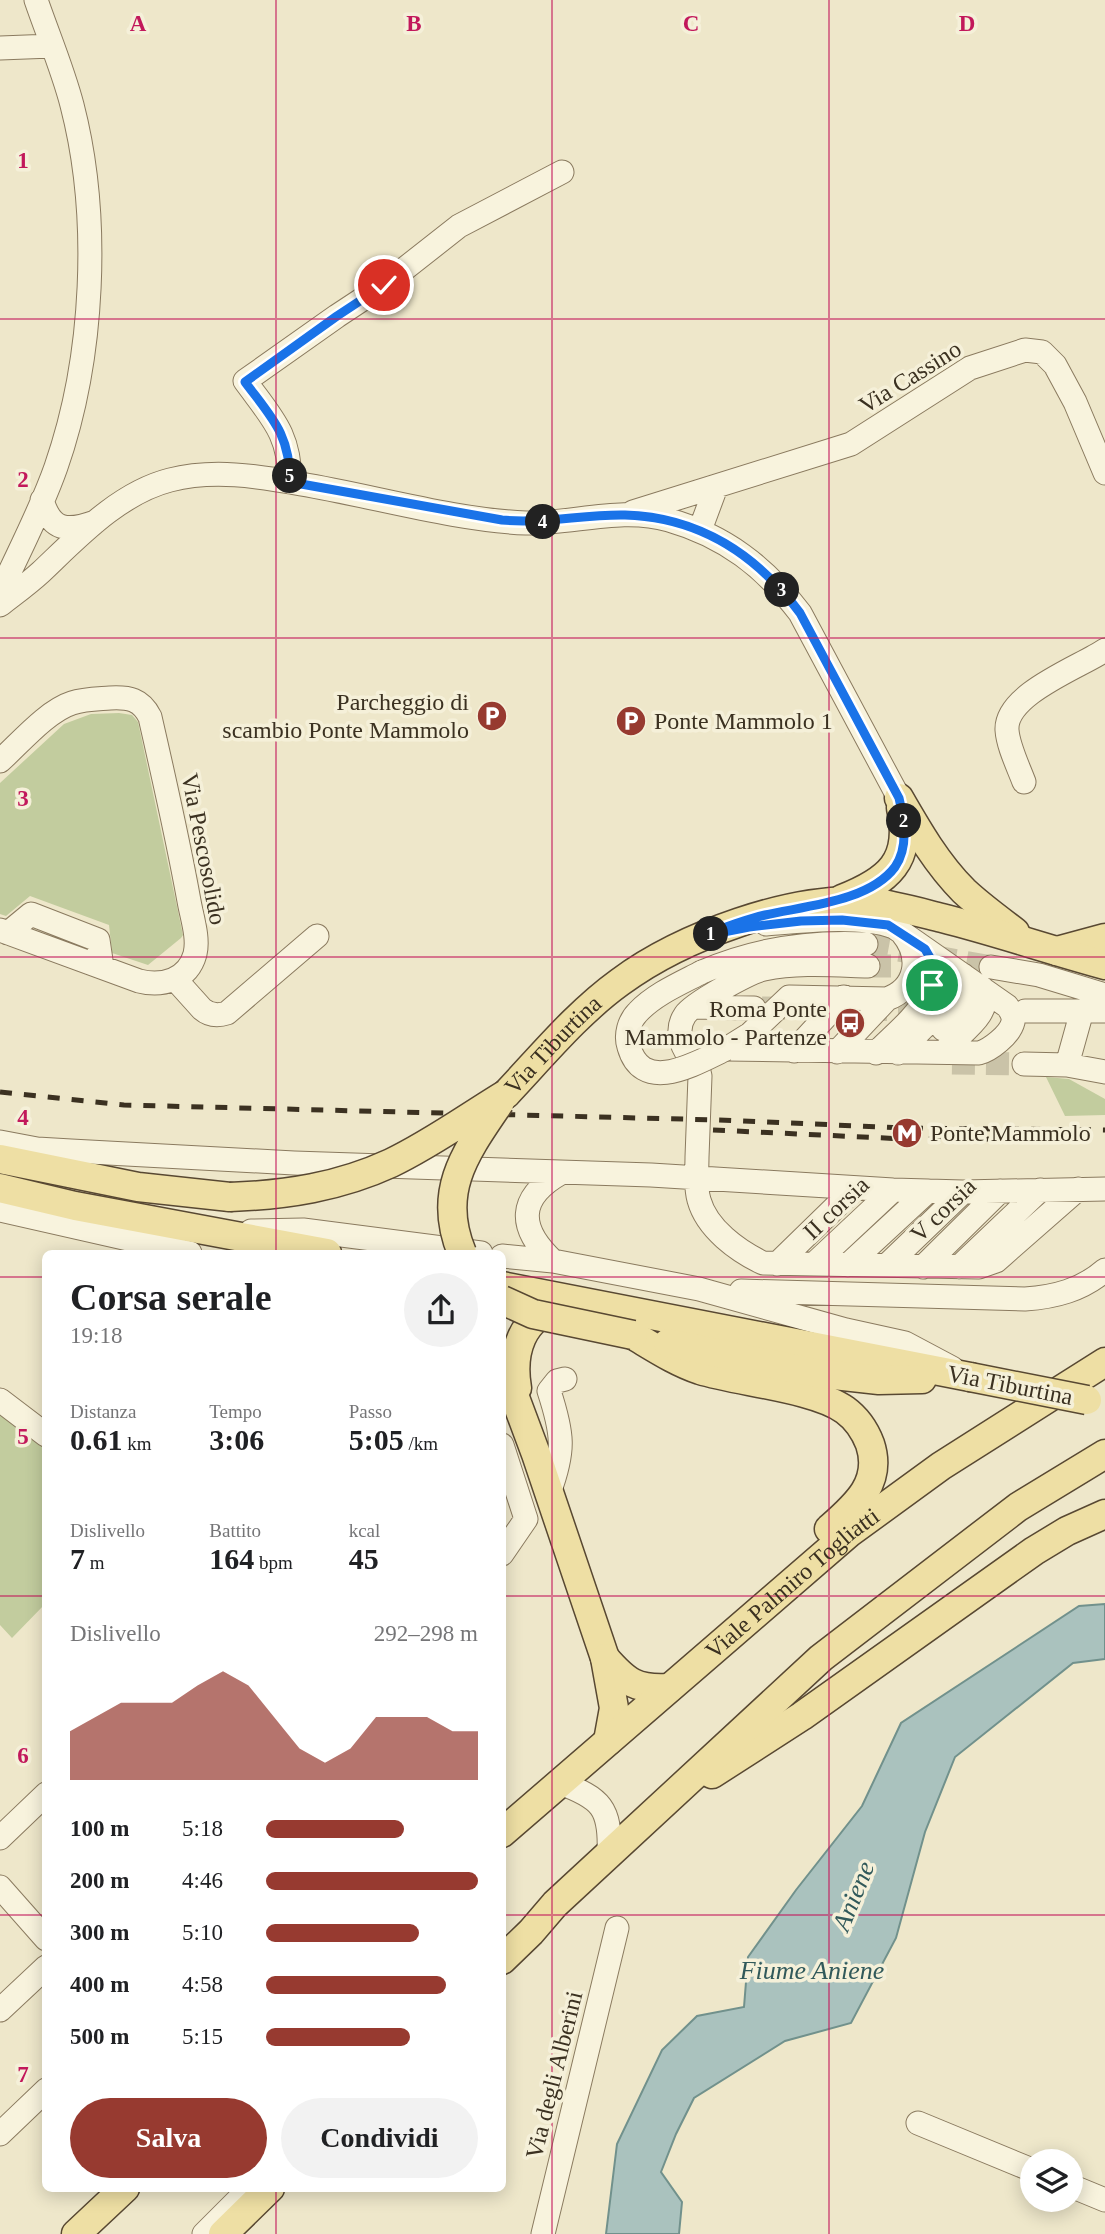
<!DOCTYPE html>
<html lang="it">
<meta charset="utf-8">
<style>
body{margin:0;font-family:Georgia,serif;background:#f2f2f2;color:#202124;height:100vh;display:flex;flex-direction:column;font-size:26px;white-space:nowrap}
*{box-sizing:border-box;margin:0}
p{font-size:23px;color:#757577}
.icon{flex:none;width:38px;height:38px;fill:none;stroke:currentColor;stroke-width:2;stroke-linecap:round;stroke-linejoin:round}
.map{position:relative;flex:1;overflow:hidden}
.panel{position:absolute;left:42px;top:1250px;width:464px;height:942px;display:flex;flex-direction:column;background:#fff;border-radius:10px;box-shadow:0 4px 18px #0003}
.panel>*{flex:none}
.buttons{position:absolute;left:1020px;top:2149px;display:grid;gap:14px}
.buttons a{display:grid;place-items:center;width:63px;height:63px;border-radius:50%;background:#fff;box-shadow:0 4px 18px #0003;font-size:35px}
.pin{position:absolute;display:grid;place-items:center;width:60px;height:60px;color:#fff;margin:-30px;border:4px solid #fff;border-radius:50%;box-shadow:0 2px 7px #0007}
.km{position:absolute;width:35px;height:35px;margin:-18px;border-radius:50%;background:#222;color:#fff;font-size:19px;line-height:35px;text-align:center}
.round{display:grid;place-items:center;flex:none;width:74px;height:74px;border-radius:37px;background:#f2f2f2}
.overview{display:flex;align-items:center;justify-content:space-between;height:119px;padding:0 28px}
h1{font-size:38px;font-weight:700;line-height:52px}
.figures{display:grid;grid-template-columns:repeat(3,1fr);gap:10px;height:119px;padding:7px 28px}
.figures div{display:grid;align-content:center}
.figures b{font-size:30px;font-weight:700}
.figures small{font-size:19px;font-weight:400}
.figures p{font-size:19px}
.chart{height:196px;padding:14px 28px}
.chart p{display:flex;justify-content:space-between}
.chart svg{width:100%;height:126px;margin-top:7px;fill:#973a30;opacity:.7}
.cta{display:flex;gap:14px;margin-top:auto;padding:14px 28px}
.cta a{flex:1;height:80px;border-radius:42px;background:#973a30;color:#fff;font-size:28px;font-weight:700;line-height:80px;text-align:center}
.cta a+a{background:#f2f2f2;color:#202124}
ul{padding:0 28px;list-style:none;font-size:23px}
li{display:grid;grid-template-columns:112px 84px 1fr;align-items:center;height:52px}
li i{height:18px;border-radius:9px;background:#973a30}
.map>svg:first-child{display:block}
.green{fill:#c2cc9e}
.water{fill:#aac2be;stroke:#71918c;stroke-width:2}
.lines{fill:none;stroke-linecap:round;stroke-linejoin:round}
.minor-tunnel{stroke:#cac3a8;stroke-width:23;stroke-dasharray:23 11;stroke-linecap:butt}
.minor-casing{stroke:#8a7a5f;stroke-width:25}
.major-casing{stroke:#584832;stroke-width:31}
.minor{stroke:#f8f3dd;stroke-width:23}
.major{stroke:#eedfa4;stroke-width:28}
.rail{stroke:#3b3121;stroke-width:5;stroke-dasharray:12 12;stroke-linecap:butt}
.minor-bridge-casing{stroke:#8a7a5f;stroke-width:25;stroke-linecap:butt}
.major-bridge-casing{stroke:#584832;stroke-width:31;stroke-linecap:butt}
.minor-bridge{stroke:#f8f3dd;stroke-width:23}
.major-bridge{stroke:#eedfa4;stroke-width:28}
.route-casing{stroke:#fff;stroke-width:14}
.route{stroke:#1a73e8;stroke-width:9}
.grid{fill:none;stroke:#c2185b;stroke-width:2;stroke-opacity:0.55}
.labels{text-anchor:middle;stroke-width:7;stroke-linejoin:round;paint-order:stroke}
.street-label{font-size:24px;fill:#3b3121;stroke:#f5f0d9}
.poi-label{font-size:24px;fill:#3b3121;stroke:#f5f0d9;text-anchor:end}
.water-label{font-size:26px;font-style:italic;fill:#31595a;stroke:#f5f0d9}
.grid-label{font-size:23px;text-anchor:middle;font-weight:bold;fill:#c2185b;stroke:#f5f0d9;stroke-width:7;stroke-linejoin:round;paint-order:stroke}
</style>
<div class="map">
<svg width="1105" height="2234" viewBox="0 0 1105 2234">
<rect width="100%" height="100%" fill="#eee7ca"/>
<path class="green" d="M 119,713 L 132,715 L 138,722 L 183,935 L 181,938 L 148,965 L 112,953 L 109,925 L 30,896 L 6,916 L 0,914 L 0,783 L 64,724 L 91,714 Z
M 1046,1077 L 1069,1079 L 1105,1099 L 1105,1115 L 1065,1116 Z
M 0,1410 L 45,1447 L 45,1604 L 12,1638 L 0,1625 Z"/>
<path class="water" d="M 1105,1604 L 1105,1659 L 1073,1663 L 955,1757 L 925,1832 L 896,1938 L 851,2023 L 785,2041 L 694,2098 L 676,2134 L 661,2172 L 682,2202 L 679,2234 L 606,2234 L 617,2144 L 662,2050 L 697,2016 L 744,2007 L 748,1957 L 796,1890 L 862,1806 L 901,1723 L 1079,1606 Z"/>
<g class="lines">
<path class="minor-tunnel" d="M 866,944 L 991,967
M 868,966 L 925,966
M 762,1008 L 934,1010
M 952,1063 L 1024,1064"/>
<g class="minor-casing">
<path id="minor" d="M 0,48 L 52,46
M 290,482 C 290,434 272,418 245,381 L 337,316 L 384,285 L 459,226 L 562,172
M 42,500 C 51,531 67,532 95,522
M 633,512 L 851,444 L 970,368 L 1025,350 L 1042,352 L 1055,365 L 1075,402 L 1105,473
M 700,530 L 716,487
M 0,593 C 19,551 41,510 56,467 C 94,358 101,217 72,105 C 63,70 48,35 36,0
M 0,605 C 14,594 28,584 41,572 C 78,537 119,493 170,480 C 213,469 257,476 301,484 C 373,496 454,520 526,523 C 573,524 622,506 669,520 C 725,536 765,567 800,613 L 899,798
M 0,761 C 20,743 47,711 72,703 C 84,699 97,699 110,698 C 129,697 141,699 150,717 C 164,778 178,840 189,901 C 192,918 199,938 195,954 C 188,980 162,987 139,981 L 0,930
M 1024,782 C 1018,766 1008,746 1007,730 C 1005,694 1080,667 1105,650
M 8,933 L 31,914 L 98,940 L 102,967
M 991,967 L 1039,975 L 1105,995
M 702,972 C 755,949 808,941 866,944
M 175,979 L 202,1009 C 209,1015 218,1016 227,1013 L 317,936
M 694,1007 L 754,1008
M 1025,1011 L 1105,1011
M 943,1029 L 968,1003 L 968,986 L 963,975
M 948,1047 C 963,1031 994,1012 982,988
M 726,1049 L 979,1053 C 990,1050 1010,1035 1013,1022 C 1014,1016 1011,1011 1007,1006 L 894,927 C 861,914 802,921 766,924
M 726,1049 L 750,1034 L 789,997 L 887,999 C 917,988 922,957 902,933
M 794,1051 L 844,997
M 837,1052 L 887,999
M 876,1053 C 902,1026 954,990 925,949
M 898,1053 L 949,1002 L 955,984 L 949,966
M 689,1056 L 698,1068 L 700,1076 C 699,1103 698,1130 697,1157 C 697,1171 695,1187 699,1200 C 707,1229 738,1251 763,1263 L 979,1267 L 996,1261 L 1004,1254 L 1078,1189
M 704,1058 L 689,1056 C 680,1044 676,1028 685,1015 C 693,1003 750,972 764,969 C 798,962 834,965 868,966
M 1024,1064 L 1067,1065 L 1105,1072
M 1067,1065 L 1082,1011
M 0,1142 L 37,1149 L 71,1151 L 294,1163 L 651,1175 L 893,1190 L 963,1192 L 1105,1189
M 0,1210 L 190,1253
M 251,1231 L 303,1230 L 481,1253
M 502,1256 L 553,1261 L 699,1289 L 846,1330 L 905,1343 L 952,1368
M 553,1261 C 518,1228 517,1198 561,1173
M 777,1264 L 855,1188
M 814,1264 L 893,1190
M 848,1265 L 928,1191
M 887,1265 L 963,1192
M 923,1267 L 1000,1191
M 959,1267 L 1040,1190
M 741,1291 L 1025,1299 C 1055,1297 1082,1290 1105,1270
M 0,1400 L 46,1435
M 502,1445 L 526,1519 L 502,1554
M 549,1493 C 565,1450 563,1434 549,1391 L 557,1381 L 565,1379
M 560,1783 C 601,1798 611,1808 609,1853
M 0,1838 L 46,1794
M 0,1887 L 46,1939
M 0,2010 L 46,1967
M 918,2123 L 1032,2170
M 0,2134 L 46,2090
M 1071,2186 L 1105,2200
M 204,2234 L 250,2188
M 543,2234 L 617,1928"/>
</g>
<g class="major-casing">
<g id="major">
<path d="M 899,798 C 918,831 937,864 964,891 C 980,906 998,919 1015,932"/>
<path d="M 842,899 C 888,881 913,861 901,808"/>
<path d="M 1057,951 L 1105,938"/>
<path id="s1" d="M 506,1094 C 542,1056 577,1013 620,982 C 681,937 793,895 869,902 C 893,905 918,912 942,918 C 997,932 1050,950 1105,965"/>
<path d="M 0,1159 L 138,1187 L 230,1197"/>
<path d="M 0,1188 L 75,1206 L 327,1253"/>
<path d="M 502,1286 L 970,1377"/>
<path d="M 633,1335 C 655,1348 676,1362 700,1370 C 739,1382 814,1388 845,1410 C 856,1418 865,1431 870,1444 C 883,1483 855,1506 829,1529"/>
<path d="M 668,1343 L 816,1373 L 879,1380 L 922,1379"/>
<path d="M 502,1363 L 536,1454 L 605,1658 L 614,1708 L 608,1741"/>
<path d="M 517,1388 C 511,1353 521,1316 560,1307"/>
<path d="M 605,1658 C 626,1682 636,1690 669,1688"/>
<path d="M 712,1774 L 802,1716 L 1034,1551 L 1067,1531 L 1105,1514"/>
<path id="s2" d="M 502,1833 L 849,1533 L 941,1466 L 1105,1362"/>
<path d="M 502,1960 L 531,1932 L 555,1904 L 821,1658 L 1018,1507 L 1105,1454"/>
<path d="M 76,2234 L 125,2188"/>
<path d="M 223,2234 L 270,2188"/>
</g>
</g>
<use href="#minor" class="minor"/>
<use href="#major" class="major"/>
<path class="rail" d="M 0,1092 L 124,1105 L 719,1120 L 906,1128 L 1105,1130
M 713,1130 L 906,1139 L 993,1139"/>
<g class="minor-bridge-casing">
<path id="minor-bridge" d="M 702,972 C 681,983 655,994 638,1012 C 629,1021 625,1035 629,1047 C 643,1096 698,1062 726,1049"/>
</g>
<g class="major-bridge-casing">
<path id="major-bridge" d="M 230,1197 C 286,1195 339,1187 391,1163 C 431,1144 468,1117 506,1094
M 462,1253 C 436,1191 466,1152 500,1102
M 502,1300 L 533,1314 L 633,1335
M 970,1377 L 1087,1400"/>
</g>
<use href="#minor-bridge" class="minor-bridge"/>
<use href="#major-bridge" class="major-bridge"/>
</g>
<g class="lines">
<g class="route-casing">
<path id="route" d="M 384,285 L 337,316 L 245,382 C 272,418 290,434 290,482 L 502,520 C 544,524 584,514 625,515 C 699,517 757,555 800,613 L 899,798 C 904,819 909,847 895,867 C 869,902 804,906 765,915 C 744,920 723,928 703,936 L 749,927 L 801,921 L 842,920 L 888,925 L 925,949 L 933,963 L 932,985"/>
</g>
<use href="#route" class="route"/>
</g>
<path class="grid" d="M 276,0 L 276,1253M 552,0 L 552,2234M 829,0 L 829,2234M 0,319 L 1105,319M 0,638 L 1105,638M 0,957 L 1105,957M 0,1277 L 46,1277M 502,1277 L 1105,1277M 0,1596 L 46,1596M 502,1596 L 1105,1596M 0,1915 L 46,1915M 502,1915 L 1105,1915M 276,2188 L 276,2234"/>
<defs>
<g id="parking-disc" transform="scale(1.575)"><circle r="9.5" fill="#973a30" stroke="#f5f0d9"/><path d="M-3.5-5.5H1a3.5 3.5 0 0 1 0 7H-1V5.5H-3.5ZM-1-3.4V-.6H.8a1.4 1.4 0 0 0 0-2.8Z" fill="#fff"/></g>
<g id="bus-disc" transform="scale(1.575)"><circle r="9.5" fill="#973a30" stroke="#f5f0d9"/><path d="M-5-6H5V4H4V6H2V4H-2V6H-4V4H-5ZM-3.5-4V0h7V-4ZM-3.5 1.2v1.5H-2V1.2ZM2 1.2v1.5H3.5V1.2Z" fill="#fff"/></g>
<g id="metro-disc" transform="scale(1.575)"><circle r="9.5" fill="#973a30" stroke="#f5f0d9"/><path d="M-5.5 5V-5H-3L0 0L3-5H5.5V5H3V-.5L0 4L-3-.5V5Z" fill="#fff"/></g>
</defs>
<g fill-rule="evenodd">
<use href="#parking-disc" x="492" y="716"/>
<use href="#parking-disc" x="631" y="721"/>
<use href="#bus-disc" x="850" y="1023"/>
<use href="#metro-disc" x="907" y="1133"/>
</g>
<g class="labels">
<g class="street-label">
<text transform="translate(910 377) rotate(-32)" y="8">Via Cassino</text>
<text transform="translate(204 849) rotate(79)" y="8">Via Pescosolido</text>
<text dy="8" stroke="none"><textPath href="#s1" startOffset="68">Via Tiburtina</textPath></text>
<text transform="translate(836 1208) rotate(-43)" y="8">II corsia</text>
<text transform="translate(943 1210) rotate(-44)" y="8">V corsia</text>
<text transform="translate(1010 1385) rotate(11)" y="8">Via Tiburtina</text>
<text dy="8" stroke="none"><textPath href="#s2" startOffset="383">Viale Palmiro Togliatti</textPath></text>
<text transform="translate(554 2075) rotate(-76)" y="8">Via degli Alberini</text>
</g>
<g class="poi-label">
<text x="469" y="710">Parcheggio di<tspan x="469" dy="28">scambio Ponte Mammolo</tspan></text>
<text x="654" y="729" text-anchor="start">Ponte Mammolo 1</text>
<text x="827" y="1017">Roma Ponte<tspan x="827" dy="28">Mammolo - Partenze</tspan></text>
<text x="930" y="1141" text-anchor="start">Ponte Mammolo</text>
</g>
<g class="water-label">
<text transform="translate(853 1896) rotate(-68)" y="9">Aniene</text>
<text x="812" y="1979">Fiume Aniene</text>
</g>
</g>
<g class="grid-label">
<text x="138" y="31">A</text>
<text x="414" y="31">B</text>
<text x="691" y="31">C</text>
<text x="967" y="31">D</text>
<text x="23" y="168">1</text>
<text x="23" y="487">2</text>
<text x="23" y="806">3</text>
<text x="23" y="1125">4</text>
<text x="23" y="1444">5</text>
<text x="23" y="1763">6</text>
<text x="23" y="2082">7</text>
</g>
</svg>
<div class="buttons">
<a><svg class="icon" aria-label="layers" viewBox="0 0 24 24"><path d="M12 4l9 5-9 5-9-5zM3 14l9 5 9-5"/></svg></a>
</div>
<div class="pin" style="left:932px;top:985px;background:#1e9e55"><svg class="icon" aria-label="arrive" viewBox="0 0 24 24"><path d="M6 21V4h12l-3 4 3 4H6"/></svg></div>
<div class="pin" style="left:384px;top:285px;background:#d93025"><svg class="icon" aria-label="check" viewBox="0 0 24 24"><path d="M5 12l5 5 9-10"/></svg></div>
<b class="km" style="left:711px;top:934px">1</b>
<b class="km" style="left:904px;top:821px">2</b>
<b class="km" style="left:782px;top:590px">3</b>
<b class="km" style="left:543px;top:522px">4</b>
<b class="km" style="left:290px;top:476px">5</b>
<section class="panel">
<div class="overview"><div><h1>Corsa serale</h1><p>19:18</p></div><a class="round"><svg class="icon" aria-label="share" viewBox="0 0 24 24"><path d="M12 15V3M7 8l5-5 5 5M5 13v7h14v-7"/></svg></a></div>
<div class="figures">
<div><p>Distanza</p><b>0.61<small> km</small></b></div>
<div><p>Tempo</p><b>3:06</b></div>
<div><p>Passo</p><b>5:05<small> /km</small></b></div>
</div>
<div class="figures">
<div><p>Dislivello</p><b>7<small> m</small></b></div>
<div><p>Battito</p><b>164<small> bpm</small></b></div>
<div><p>kcal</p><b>45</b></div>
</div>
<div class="chart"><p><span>Dislivello</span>292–298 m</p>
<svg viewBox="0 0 160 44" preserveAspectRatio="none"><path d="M0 44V27L10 22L20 17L30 17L40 17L50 11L60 6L70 11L80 22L90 33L100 38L110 33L120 22L130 22L140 22L150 27L160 27V44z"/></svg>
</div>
<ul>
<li><b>100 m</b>5:18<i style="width:65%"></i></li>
<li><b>200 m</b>4:46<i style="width:100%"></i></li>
<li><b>300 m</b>5:10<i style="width:72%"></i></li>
<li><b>400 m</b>4:58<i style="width:85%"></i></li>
<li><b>500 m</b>5:15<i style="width:68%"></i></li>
</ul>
<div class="cta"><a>Salva</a><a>Condividi</a></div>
</section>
</div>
